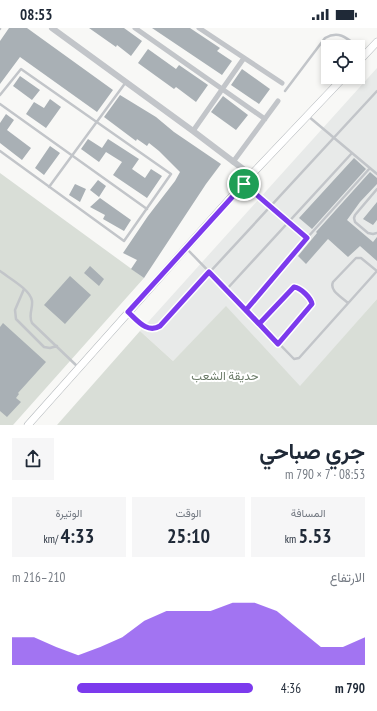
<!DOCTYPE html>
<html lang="ar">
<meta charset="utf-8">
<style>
body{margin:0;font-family:"PT Sans Narrow",Vazirmatn,sans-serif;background:#f6f6f7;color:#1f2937;direction:rtl;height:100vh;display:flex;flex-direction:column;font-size:15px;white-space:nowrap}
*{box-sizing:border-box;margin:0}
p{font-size:13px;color:#747a83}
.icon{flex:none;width:22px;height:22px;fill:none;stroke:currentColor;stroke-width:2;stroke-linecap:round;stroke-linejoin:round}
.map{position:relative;height:397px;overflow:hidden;direction:ltr}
.panel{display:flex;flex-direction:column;background:#fff;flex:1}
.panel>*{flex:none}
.tools{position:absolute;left:321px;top:12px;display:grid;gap:8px}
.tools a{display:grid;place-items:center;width:44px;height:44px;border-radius:0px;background:#fff;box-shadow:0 2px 6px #0003;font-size:20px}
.pin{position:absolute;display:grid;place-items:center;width:34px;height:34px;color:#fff;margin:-17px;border:2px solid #fff;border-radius:50%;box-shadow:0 1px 4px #0007}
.round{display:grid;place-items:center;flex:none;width:42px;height:42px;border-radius:0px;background:#f6f6f7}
.head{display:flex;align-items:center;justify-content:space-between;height:68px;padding:0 12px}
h1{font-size:22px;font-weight:700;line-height:30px}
.stats{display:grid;grid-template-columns:repeat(3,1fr);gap:6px;height:68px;padding:4px 12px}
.stats div{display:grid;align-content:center;border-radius:0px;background:#f6f6f7;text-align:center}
.stats b{font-size:20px;font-weight:700}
.stats small{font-size:11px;font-weight:400}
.stats p{font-size:11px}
.chart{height:112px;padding:8px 12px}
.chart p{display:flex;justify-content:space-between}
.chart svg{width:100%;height:72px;margin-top:4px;fill:#7c3aed;opacity:.7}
ul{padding:0 12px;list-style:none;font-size:13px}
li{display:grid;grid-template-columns:64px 48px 1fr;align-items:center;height:30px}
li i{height:10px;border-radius:5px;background:#7c3aed}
.status{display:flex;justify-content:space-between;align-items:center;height:28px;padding:0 20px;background:#fff;direction:ltr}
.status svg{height:11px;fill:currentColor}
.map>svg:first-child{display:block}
.built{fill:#e8eae9}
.green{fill:#d9ded7}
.building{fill:#a9b0b5}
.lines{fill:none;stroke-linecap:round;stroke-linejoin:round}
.secondary-casing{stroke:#b5b9bd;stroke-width:8}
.service{stroke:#c2c5c9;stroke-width:2.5}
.minor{stroke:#c2c5c9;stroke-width:5}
.tertiary{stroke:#c2c5c9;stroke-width:6}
.secondary{stroke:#fff;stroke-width:7}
.route-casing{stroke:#fff;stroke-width:8}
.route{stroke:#7c3aed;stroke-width:5}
.labels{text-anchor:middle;stroke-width:4;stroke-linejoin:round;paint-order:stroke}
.park-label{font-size:12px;fill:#6b7b68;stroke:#fff}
</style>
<div class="status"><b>08:53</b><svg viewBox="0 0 49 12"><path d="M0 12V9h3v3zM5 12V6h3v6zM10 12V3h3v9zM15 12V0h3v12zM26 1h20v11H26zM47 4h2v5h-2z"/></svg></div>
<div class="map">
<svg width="377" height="397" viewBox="0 0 377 397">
<rect width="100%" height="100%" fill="#f8f8f6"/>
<path class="built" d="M 377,40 L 377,271 L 300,359 L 226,279 L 173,333 L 140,303 Z"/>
<path class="green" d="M 0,145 L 144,250 L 13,397 L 0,397 Z
M 377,271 L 377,397 L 57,397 L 140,303 L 173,333 L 226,278 L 300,358 Z"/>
<path class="building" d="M 9,0 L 27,0 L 113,62 L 97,84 L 20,29 L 0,56 L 0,13 Z
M 89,0 L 124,0 L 142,13 L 131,28 L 117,17 L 116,19 Z
M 152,0 L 190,0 L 220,20 L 217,23 L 232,33 L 222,47 Z
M 148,21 L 176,41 L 179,37 L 208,57 L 196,74 L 176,59 L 174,61 L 138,35 Z
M 242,41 L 270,61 L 259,76 L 231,57 Z
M 20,48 L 40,62 L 32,72 L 13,58 Z
M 120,67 L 156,89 L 174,104 L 221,136 L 206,156 L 144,250 L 131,241 L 137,232 L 123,225 L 148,188 L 175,153 L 180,144 L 159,123 L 149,115 L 147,118 L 137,111 L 136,113 L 104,89 Z
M 223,68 L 248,87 L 236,102 L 211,84 Z
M 50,71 L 61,79 L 46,100 L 26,86 L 34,74 L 44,80 Z
M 6,86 L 14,92 L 7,102 L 31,120 L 22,132 L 0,115 L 0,95 Z
M 88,111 L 102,120 L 108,111 L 139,131 L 132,141 L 145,150 L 151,141 L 162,148 L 147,170 L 113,147 L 122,134 L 106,124 L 99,134 L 81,121 Z
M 50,118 L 60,125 L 44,147 L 35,140 Z
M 354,130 L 366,141 L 312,201 L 299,190 Z
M 370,144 L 377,150 L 377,156 L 360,174 L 347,192 L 373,214 L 377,209 L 377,233 L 360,218 L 348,229 L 328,211 L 306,236 L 298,228 L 317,205 L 316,204 Z
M 98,152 L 106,158 L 99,169 L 90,162 Z
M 75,156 L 86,161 L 80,174 L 69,167 Z
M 100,170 L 131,192 L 124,203 L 103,191 L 105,187 L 90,179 Z
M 377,174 L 377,192 L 373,197 L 363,191 Z
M 90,238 L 104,251 L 99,258 L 84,245 Z
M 70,248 L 91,267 L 65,296 L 44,277 Z
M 3,295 L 46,334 L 18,365 L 19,366 L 16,370 L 21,374 L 7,389 L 0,383 L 0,299 Z"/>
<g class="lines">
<g class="secondary-casing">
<path id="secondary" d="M 358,34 L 377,14
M 28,397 L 251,147 L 344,49"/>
</g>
<path class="service" d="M 0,1 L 0,0
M 358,19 L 365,25
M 285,63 L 325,10 C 339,2 347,10 358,19
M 0,67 L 21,41 L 171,146 L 124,213 L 0,123
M 0,76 L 147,181
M 308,88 L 377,146
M 244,156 L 307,210
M 49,159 L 126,54
M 377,161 L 355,187 L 354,190 L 355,194 L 368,205 L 373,206 L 377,205
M 187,221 L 294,331 L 299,330 L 377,243
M 0,243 C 9,250 31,262 32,273 C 33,281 28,287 32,295 L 78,339
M 24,261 L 15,282 L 16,291 L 44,319 L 50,320 L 57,318
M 226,262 L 352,125
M 348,275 C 342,269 329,263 333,254 L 356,230 L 361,230 L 377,243
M 246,282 L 307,210 L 370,140
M 129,284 C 137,292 147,306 160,298 L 377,63
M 259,296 L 294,259 C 301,260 311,270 312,276 L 278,316"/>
<path class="minor" d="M 135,0 L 265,91
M 199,0 L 282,55
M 193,103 L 244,30
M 233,134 L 278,73"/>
<path class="tertiary" d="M 52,0 L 193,103 L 251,147"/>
<use href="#secondary" class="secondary"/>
</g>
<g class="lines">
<g class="route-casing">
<path id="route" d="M 244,156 L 128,284 C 137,292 147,306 160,298 L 209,244 L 259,296 L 294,259 C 301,260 311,270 312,276 L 278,316 L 246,282 L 307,210 L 244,156"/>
</g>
<use href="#route" class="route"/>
</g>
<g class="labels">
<g class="park-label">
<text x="225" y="352">حديقة الشعب</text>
</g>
</g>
</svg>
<div class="tools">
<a><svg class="icon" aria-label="locate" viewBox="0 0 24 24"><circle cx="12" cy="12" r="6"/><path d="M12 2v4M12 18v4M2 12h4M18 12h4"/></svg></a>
</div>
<div class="pin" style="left:244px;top:156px;background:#1e9e55"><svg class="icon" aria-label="arrive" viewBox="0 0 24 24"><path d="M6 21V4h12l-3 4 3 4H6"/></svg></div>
</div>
<section class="panel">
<div class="head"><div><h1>جري صباحي</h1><p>08:53 · 7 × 790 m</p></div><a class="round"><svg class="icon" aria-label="share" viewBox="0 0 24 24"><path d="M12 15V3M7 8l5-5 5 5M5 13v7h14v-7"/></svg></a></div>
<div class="stats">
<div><p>المسافة</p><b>5.53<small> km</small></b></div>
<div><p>الوقت</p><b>25:10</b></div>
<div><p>الوتيرة</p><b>4:33<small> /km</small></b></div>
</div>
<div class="chart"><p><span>الارتفاع</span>210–216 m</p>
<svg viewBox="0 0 160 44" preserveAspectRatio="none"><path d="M0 44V27L10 27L20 33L30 38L40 33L50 27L60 17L70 11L80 11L90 11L100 6L110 6L120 11L130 22L140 33L150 33L160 27V44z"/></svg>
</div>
<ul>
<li><b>790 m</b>4:36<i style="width:73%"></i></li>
</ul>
</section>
